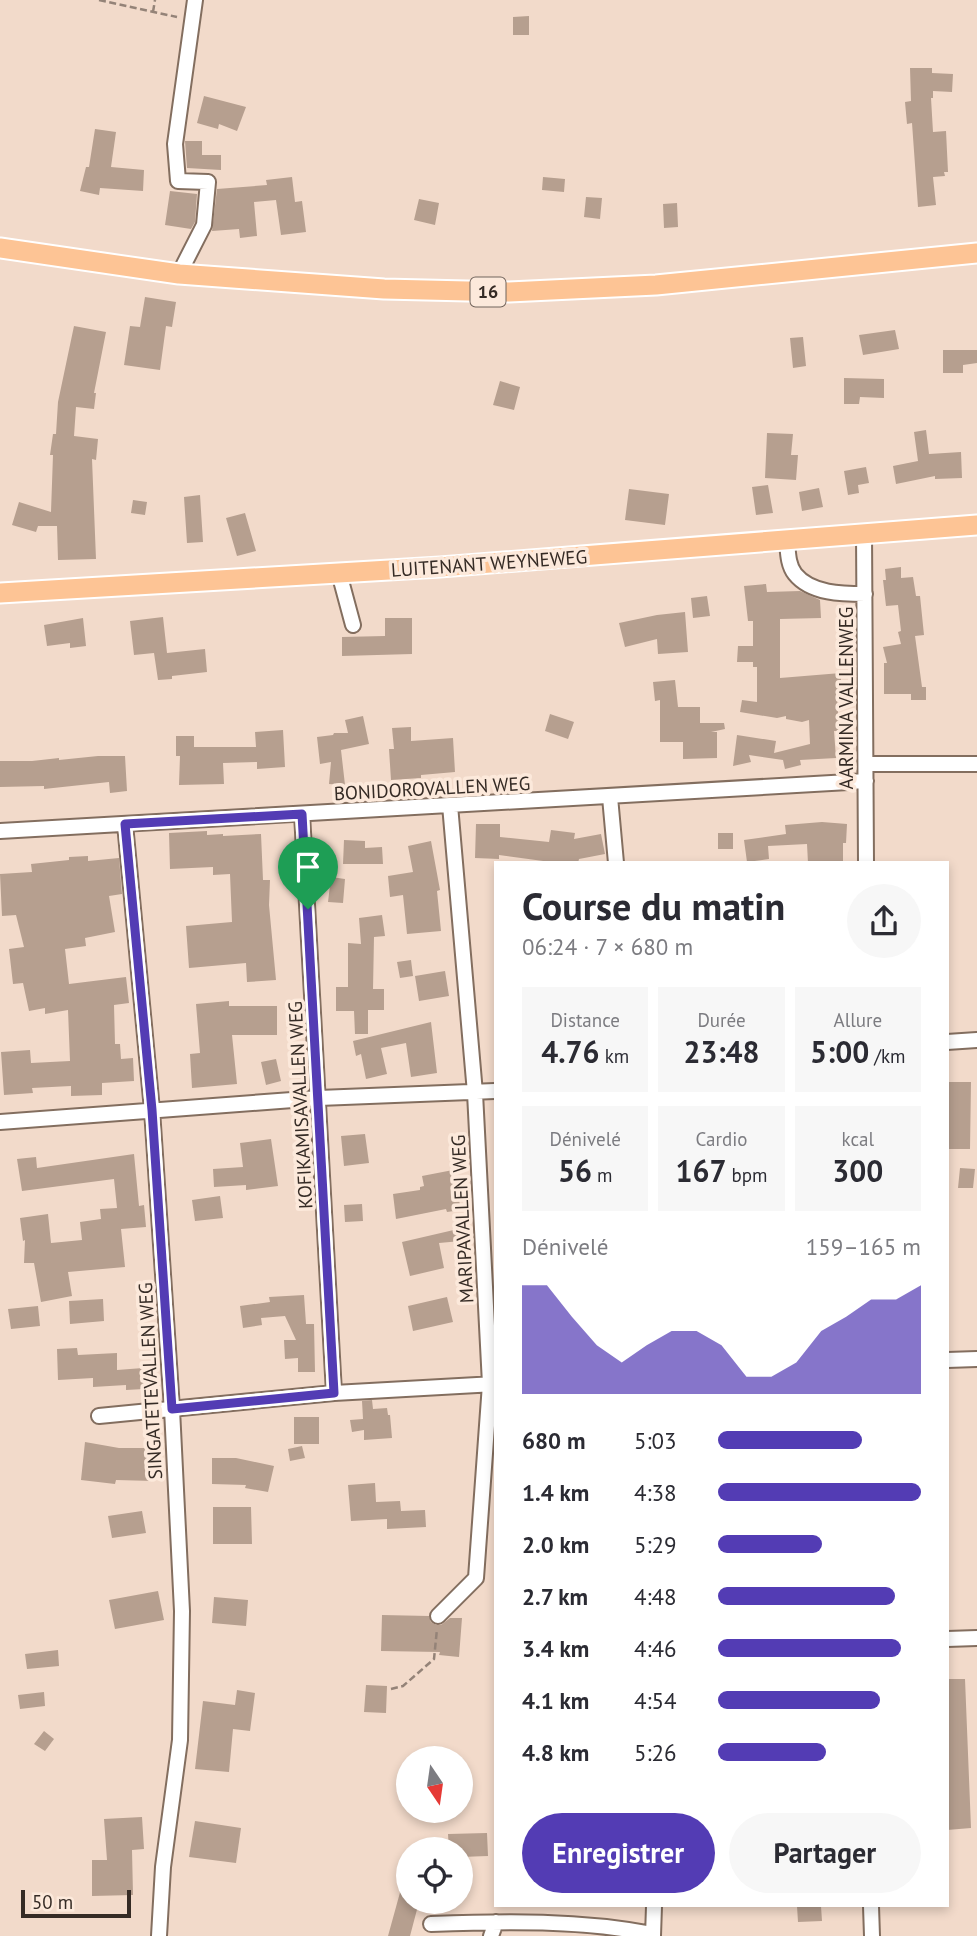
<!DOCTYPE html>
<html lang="fr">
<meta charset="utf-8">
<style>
body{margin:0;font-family:"PT Sans",sans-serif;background:#f7f7f7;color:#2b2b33;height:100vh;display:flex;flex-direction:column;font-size:26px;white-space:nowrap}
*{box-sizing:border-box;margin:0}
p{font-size:23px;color:#7c7c81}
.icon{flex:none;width:38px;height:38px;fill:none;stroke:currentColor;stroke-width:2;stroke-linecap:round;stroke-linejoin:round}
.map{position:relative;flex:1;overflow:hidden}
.side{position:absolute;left:494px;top:861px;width:455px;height:1046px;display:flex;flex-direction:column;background:#fff;border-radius:0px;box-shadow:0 4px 10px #0003}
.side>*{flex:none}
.needle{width:46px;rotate:167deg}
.fabs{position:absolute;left:396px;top:1746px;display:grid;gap:14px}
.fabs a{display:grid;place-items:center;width:77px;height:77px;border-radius:50%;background:#fff;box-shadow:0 4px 10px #0003;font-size:35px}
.scale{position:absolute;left:21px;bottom:18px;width:110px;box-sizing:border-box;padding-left:7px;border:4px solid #352b25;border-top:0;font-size:19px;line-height:24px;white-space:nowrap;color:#352b25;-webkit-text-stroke:5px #fce9db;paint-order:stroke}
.pin{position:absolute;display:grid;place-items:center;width:60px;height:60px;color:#fff;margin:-72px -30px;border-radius:50% 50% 50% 0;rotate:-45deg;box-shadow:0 0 7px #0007}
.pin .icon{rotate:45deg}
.round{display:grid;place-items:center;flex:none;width:74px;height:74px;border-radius:37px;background:#f7f7f7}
.summary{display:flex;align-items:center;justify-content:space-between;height:119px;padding:0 28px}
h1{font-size:38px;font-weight:800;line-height:52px}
.stats{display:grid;grid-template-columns:repeat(3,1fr);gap:10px;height:119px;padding:7px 28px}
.stats div{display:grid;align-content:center;border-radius:0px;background:#f7f7f7;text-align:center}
.stats b{font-size:30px;font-weight:800}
.stats small{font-size:19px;font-weight:400}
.stats p{font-size:19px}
.chart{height:196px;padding:14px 28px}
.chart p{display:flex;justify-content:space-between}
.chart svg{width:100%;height:126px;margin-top:7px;fill:#533cb4;opacity:.7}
.cta{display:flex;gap:14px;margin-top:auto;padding:14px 28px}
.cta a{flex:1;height:80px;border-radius:42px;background:#533cb4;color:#fff;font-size:28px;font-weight:800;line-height:80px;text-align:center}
.cta a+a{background:#f7f7f7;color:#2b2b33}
ul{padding:0 28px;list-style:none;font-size:23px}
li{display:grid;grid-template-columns:112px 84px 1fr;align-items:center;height:52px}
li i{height:18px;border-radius:9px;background:#533cb4}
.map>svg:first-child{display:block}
.building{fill:#b69f8f}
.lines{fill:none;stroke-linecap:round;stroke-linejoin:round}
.minor-casing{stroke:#836e5f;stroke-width:18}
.major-casing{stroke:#fff;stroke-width:23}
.path{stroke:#948378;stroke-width:2.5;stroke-dasharray:7 3.5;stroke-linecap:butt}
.minor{stroke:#fff;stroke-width:14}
.major{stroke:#fdc495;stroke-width:19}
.route-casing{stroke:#fff;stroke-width:14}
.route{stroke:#533cb4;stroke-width:9}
.labels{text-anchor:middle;stroke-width:7;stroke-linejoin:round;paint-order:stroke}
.shield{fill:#fce9db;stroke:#71645c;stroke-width:2}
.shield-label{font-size:18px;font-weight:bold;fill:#352b25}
.street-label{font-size:19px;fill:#352b25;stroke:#fce9db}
</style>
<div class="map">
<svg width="977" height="1936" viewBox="0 0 977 1936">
<rect width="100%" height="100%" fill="#f2daca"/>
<path class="building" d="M 529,16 L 529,35 L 513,35 L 513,17 Z
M 910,68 L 932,68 L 932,73 L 953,74 L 952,92 L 933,91 L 933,98 L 931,98 L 933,132 L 946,131 L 948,172 L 944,172 L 945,176 L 933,177 L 936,205 L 918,207 L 912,123 L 907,124 L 905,102 L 911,101 Z
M 204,96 L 246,107 L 237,131 L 219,124 L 218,129 L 197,123 Z
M 95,129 L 116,132 L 111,167 L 144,170 L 143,191 L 100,188 L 99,195 L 80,191 L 86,167 L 89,167 Z
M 185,141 L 202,141 L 202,155 L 221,155 L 221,170 L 187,168 Z
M 292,177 L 295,202 L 302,201 L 306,232 L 281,235 L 276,200 L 254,202 L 257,236 L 240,238 L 239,229 L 212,231 L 217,189 L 267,185 L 266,180 Z
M 543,177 L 565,179 L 564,192 L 542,190 Z
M 170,191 L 197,194 L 195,222 L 191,229 L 165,225 Z
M 586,197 L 602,198 L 600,219 L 584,217 Z
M 419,199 L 439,203 L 435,225 L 414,220 Z
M 677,203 L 678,227 L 664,228 L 663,204 Z
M 145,297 L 176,302 L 172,327 L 166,326 L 160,370 L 124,365 L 130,326 L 140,327 Z
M 74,326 L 106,332 L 94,393 L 96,393 L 94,409 L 76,407 L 74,436 L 98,439 L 96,460 L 92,459 L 96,559 L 58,560 L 57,526 L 38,526 L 36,532 L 12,525 L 19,502 L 51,512 L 53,455 L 50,455 L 53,434 L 56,434 L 58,402 Z
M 895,330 L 899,349 L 863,355 L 859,335 Z
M 803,337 L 806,366 L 793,368 L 790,338 Z
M 943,350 L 977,350 L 977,363 L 963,365 L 963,373 L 943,373 Z
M 844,378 L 884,379 L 884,398 L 860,397 L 859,404 L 844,404 Z
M 500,381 L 520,387 L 514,410 L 493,405 Z
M 926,430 L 929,454 L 961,452 L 962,478 L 935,479 L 935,476 L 896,484 L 893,466 L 918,461 L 914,432 Z
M 767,433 L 793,434 L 791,455 L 798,455 L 796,480 L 765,478 Z
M 866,467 L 869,483 L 858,485 L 859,493 L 848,495 L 844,471 Z
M 768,485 L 773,513 L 756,515 L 752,487 Z
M 819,488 L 823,507 L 802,511 L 799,492 Z
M 629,489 L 669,494 L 665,525 L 625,520 Z
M 200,495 L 203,542 L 187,543 L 184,497 Z
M 133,500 L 147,502 L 145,515 L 131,513 Z
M 245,513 L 256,551 L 237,556 L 226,518 Z
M 901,567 L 901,578 L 913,577 L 916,596 L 920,596 L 924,635 L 915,636 L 922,687 L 926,687 L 926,700 L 911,700 L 911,694 L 884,694 L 884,663 L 887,663 L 883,647 L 901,644 L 898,632 L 901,631 L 898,605 L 886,606 L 883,580 L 886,580 L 885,569 Z
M 766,584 L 767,592 L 800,591 L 820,600 L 821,618 L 780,619 L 780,678 L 841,673 L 841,695 L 837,695 L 839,731 L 834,731 L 836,758 L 800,760 L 801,765 L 785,769 L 783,760 L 749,755 L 751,762 L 733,766 L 737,735 L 776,741 L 774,753 L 810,744 L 809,720 L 802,722 L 786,719 L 786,716 L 777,718 L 740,712 L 742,700 L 757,702 L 757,667 L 753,667 L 753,662 L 737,662 L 738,646 L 753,646 L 753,621 L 748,621 L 744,586 Z
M 707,596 L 710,616 L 693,618 L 691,598 Z
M 685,612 L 688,652 L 658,654 L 657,639 L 625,647 L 619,623 L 657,615 Z
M 163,617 L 167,653 L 205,649 L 207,672 L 172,676 L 172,679 L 158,680 L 154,653 L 134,655 L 130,621 Z
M 83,618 L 86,646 L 70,648 L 70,643 L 47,646 L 44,625 Z
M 385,618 L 412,618 L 412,654 L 342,656 L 342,637 L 385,636 Z
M 675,680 L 678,707 L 700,707 L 700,723 L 724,723 L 725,729 L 711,732 L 717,732 L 717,758 L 683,759 L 683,742 L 660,742 L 660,700 L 655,701 L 653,682 Z
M 550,714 L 574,722 L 568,739 L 545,731 Z
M 363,716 L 369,744 L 341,750 L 345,785 L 329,784 L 331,762 L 320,764 L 317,737 L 333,735 L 334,733 L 348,733 L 345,720 Z
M 411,727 L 411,741 L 453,738 L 455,772 L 421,775 L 421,778 L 391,780 L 389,749 L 394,749 L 392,728 Z
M 283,730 L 285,767 L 257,769 L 257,762 L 223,763 L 224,784 L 179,785 L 180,756 L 176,756 L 176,736 L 194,736 L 194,747 L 256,747 L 255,732 Z
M 98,756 L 125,756 L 127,791 L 110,793 L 109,782 L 44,789 L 44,786 L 0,787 L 0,761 L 32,761 L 59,758 L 59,760 Z
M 822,822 L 847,824 L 846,843 L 843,843 L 843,863 L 808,863 L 807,844 L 768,846 L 769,859 L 747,862 L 744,840 L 786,834 L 785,825 Z
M 476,824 L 500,824 L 500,837 L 549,842 L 551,830 L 575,833 L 574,839 L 601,834 L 605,854 L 579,859 L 578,863 L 558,863 L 499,855 L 499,859 L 475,858 Z
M 207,831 L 207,835 L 223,834 L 223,836 L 261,834 L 263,880 L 270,880 L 269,905 L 276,980 L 247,982 L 246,963 L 189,968 L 186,926 L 232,922 L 230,874 L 213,875 L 213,867 L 170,869 L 169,833 Z
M 718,833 L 733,833 L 733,849 L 718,849 Z
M 344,840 L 365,841 L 365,848 L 382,847 L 383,864 L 343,864 Z
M 431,841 L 440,890 L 437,891 L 441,931 L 407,934 L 403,895 L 390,897 L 388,876 L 413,872 L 408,846 Z
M 88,856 L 88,861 L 119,858 L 122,894 L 109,896 L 115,932 L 85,938 L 86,946 L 65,949 L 69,984 L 126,977 L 129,1003 L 114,1005 L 115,1044 L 120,1044 L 121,1059 L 133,1058 L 134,1081 L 102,1083 L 102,1095 L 71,1096 L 71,1086 L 32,1088 L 33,1093 L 4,1095 L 1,1052 L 30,1050 L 31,1063 L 70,1061 L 68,1010 L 45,1014 L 45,1008 L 29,1011 L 23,983 L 13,984 L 9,949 L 24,947 L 16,915 L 2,916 L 0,874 L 32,872 L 31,864 L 69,860 L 69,857 Z
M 331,877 L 345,879 L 343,903 L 328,902 Z
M 382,915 L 385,936 L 374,937 L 373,989 L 384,989 L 384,1010 L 368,1010 L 368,1034 L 355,1034 L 354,1011 L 336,1011 L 336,987 L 348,987 L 348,943 L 361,944 L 359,918 Z
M 411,960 L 413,976 L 400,978 L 397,962 Z
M 445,971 L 449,996 L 419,1001 L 415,976 Z
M 229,1001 L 229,1006 L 277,1006 L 277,1035 L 232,1035 L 237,1084 L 192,1088 L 190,1054 L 200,1053 L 196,1004 Z
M 431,1022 L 437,1073 L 411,1077 L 406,1043 L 381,1048 L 387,1074 L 366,1079 L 361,1054 L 356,1056 L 353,1041 Z
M 276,1059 L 281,1081 L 266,1085 L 261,1062 Z
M 947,1082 L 971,1082 L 970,1149 L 947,1149 Z
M 365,1134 L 369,1163 L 344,1166 L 341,1136 Z
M 271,1139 L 278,1186 L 246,1190 L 246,1185 L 214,1187 L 213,1169 L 243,1167 L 240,1143 Z
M 134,1154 L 139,1206 L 144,1205 L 146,1227 L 121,1229 L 125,1267 L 68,1272 L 72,1296 L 41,1302 L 34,1263 L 24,1263 L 25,1240 L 23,1241 L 20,1218 L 48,1214 L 51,1243 L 82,1240 L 80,1222 L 101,1219 L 100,1209 L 117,1208 L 114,1179 L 22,1191 L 17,1159 L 36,1157 L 37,1168 Z
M 960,1168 L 975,1169 L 973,1188 L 958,1188 Z
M 453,1170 L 461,1210 L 447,1212 L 446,1209 L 396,1219 L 393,1194 L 420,1190 L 420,1187 L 424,1186 L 422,1176 Z
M 220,1196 L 223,1218 L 195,1221 L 192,1200 Z
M 362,1204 L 363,1221 L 345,1222 L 344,1205 Z
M 471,1226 L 472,1240 L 439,1243 L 444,1268 L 410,1276 L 402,1242 Z
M 304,1295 L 306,1324 L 314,1324 L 315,1372 L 298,1372 L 298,1358 L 285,1359 L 284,1340 L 296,1340 L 285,1316 L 261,1318 L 262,1325 L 243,1328 L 240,1306 L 270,1302 L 269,1297 Z
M 447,1297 L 453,1322 L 413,1331 L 408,1306 Z
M 103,1299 L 104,1321 L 70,1324 L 69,1301 Z
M 38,1306 L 40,1326 L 11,1329 L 8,1309 Z
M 77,1348 L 78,1355 L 117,1353 L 117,1370 L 143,1368 L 144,1389 L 126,1390 L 126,1385 L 93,1387 L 93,1378 L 58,1380 L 57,1349 Z
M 372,1400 L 373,1409 L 387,1408 L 388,1415 L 390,1415 L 392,1438 L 364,1440 L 364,1430 L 352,1432 L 350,1420 L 363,1419 L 362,1401 Z
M 294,1417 L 319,1417 L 319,1444 L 294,1444 Z
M 85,1442 L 119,1448 L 154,1448 L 154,1481 L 116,1480 L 115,1484 L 81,1480 Z
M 302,1446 L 305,1458 L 290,1461 L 288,1449 Z
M 212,1458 L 236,1458 L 274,1466 L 268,1492 L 245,1488 L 246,1485 L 212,1484 Z
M 375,1483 L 376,1502 L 400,1501 L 401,1511 L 425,1510 L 426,1527 L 387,1529 L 387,1519 L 351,1521 L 348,1485 Z
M 213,1507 L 251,1507 L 252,1544 L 213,1544 Z
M 142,1511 L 146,1533 L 112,1538 L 108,1516 Z
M 158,1591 L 164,1620 L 115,1629 L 109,1600 Z
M 214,1597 L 248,1600 L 246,1626 L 212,1623 Z
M 382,1615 L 429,1616 L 431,1622 L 436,1625 L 441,1625 L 450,1618 L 462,1618 L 459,1657 L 439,1655 L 440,1652 L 381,1651 Z
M 58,1650 L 59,1666 L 27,1669 L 25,1654 Z
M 947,1679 L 965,1679 L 971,1828 L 947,1830 Z
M 366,1685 L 387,1686 L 386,1713 L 364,1712 Z
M 237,1690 L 255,1693 L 250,1731 L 233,1729 L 229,1772 L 195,1769 L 203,1701 L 235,1705 Z
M 44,1692 L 45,1706 L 20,1709 L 18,1695 Z
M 44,1731 L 54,1739 L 45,1751 L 34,1744 Z
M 142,1817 L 144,1849 L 132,1850 L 133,1895 L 92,1896 L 92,1860 L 107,1860 L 104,1819 Z
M 195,1821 L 241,1828 L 236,1863 L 189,1857 Z
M 487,1833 L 488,1856 L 460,1857 L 460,1850 L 449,1850 L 448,1834 Z
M 404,1878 L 408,1879 L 408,1902 L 419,1902 L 410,1936 L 388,1936 Z
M 797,1906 L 821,1906 L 822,1921 L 798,1922 Z"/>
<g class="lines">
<g class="minor-casing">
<path id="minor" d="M 179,274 L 204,225 L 208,182 L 178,181 L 175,144 L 195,0
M 864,533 L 866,863
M 787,541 C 788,553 788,565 795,574 C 811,594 843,594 865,594
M 339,573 L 353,625
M 866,764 L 977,764
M 610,797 L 616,863
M 302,814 L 334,1393
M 125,824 L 152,1110 L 172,1409 L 182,1611 L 180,1740 L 163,1867 L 159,1936
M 0,831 L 866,781
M 947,1042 L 977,1040
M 0,1122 L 319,1098 L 495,1091
M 947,1360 L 977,1359
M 99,1416 L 334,1393 L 495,1384
M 438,1616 L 476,1578 L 490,1384 L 475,1093 L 450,805
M 947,1639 L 977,1638
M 871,1906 L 872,1936
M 431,1924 C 506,1921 580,1920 653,1934
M 491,1936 L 496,1922
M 653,1936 L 654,1906"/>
</g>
<g class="major-casing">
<path id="major" d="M 0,248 L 179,274 L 384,289 L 509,292 L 656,285 L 977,253
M 0,593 L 440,567 L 977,525"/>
</g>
<path class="path" d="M 99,0 L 177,17
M 153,12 L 155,0
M 391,1689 L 403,1686 L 434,1659 L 437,1629"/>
<use href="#minor" class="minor"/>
<use href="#major" class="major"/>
</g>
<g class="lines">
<g class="route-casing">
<path id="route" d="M 302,814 L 334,1393 L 172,1409 L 152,1110 L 125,824 Z"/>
</g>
<use href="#route" class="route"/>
</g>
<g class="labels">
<rect class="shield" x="470.5" y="277.5" width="35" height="29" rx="5"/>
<g class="shield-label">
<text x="488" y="298">16</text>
</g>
<g class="street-label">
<text transform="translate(489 563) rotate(-4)" y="7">LUITENANT WEYNEWEG</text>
<text transform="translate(846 698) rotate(-90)" y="7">AARMINA VALLENWEG</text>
<text transform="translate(432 788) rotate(-3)" y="7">BONIDOROVALLEN WEG</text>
<text transform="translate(300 1105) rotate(-93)" y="7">KOFIKAMISAVALLEN WEG</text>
<text transform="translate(462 1219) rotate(-93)" y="7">MARIPAVALLEN WEG</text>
<text transform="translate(150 1381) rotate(-93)" y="7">SINGATETEVALLEN WEG</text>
</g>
</g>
</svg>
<div class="fabs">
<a><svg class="needle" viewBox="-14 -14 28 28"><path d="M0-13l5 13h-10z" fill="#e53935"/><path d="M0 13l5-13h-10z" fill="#7c7c81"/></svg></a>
<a><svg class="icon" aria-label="locate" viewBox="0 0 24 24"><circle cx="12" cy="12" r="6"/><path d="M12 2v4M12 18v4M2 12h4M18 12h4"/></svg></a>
</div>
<div class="scale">50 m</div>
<div class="pin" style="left:308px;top:909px;background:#1e9e55"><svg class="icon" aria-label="arrive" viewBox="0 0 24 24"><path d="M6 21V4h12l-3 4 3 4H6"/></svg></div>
<section class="side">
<div class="summary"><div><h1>Course du matin</h1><p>06:24 · 7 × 680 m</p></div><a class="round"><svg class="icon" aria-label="share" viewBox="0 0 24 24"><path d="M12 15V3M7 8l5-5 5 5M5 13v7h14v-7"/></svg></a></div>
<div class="stats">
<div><p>Distance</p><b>4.76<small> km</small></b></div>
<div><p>Durée</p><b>23:48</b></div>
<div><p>Allure</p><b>5:00<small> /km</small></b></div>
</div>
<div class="stats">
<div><p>Dénivelé</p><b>56<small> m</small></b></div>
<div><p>Cardio</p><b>167<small> bpm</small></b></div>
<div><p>kcal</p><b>300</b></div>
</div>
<div class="chart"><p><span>Dénivelé</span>159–165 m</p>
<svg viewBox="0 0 160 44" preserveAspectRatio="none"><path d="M0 44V6L10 6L20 17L30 27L40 33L50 27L60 22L70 22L80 27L90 38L100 38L110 33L120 22L130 17L140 11L150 11L160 6V44z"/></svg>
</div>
<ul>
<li><b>680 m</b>5:03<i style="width:71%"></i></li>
<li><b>1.4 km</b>4:38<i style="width:100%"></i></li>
<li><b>2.0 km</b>5:29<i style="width:51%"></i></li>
<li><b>2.7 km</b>4:48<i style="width:87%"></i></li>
<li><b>3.4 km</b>4:46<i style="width:90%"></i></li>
<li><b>4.1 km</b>4:54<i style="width:80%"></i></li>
<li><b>4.8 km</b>5:26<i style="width:53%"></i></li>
</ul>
<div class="cta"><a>Enregistrer</a><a>Partager</a></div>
</section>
</div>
